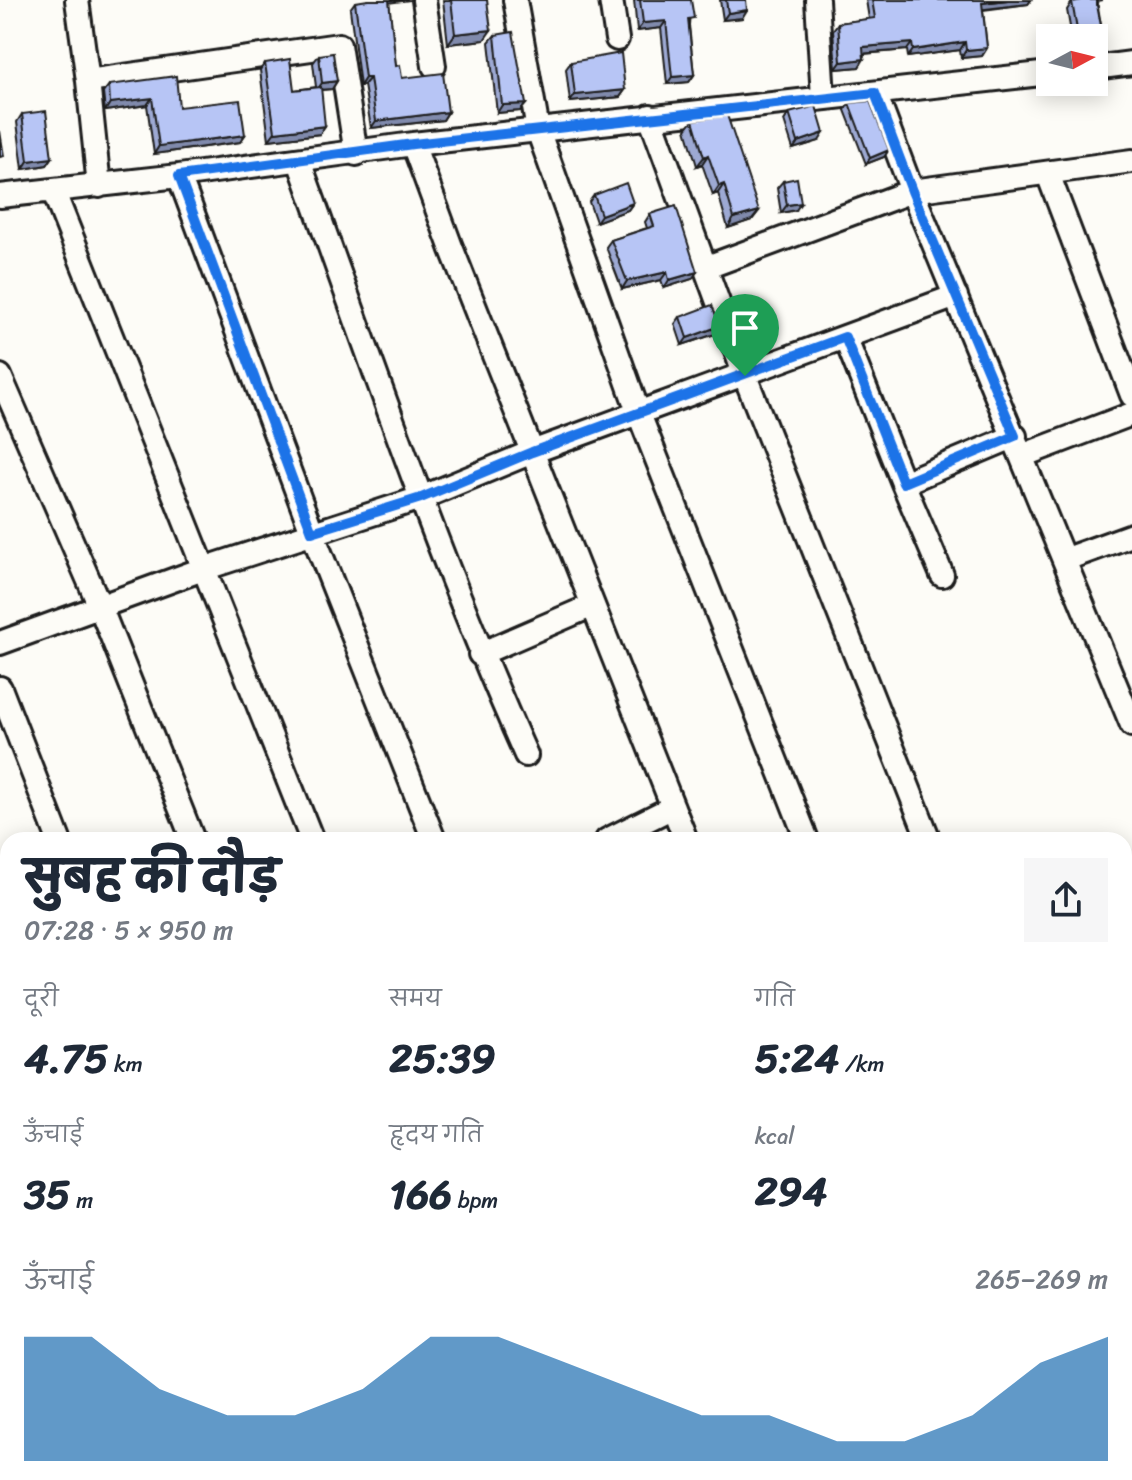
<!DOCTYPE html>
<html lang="hi">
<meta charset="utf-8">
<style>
body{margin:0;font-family:Sriracha,"Playpen Sans Deva",sans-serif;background:#f6f6f7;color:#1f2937;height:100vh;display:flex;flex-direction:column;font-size:30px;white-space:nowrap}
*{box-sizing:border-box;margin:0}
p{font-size:26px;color:#747a83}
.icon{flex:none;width:44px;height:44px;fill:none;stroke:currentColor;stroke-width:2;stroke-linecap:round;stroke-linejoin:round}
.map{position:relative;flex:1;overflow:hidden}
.panel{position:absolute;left:0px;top:832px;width:1132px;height:648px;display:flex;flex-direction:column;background:#fff;border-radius:24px 24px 0 0;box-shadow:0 4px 20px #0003}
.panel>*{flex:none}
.needle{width:52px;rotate:83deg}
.buttons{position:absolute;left:1036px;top:24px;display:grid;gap:16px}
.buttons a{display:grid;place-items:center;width:72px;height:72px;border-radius:0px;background:#fff;box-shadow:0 4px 20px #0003;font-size:40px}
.pin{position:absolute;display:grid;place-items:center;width:68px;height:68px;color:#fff;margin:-82px -34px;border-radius:50% 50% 50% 0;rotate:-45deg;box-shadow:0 0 8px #0007}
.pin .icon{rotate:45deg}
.round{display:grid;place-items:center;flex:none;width:84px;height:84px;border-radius:0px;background:#f6f6f7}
.overview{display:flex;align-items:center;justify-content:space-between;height:136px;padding:0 24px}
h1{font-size:44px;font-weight:800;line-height:60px}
.metrics{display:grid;grid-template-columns:repeat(3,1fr);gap:12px;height:136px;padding:8px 24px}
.metrics div{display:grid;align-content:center}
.metrics b{font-size:40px;font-weight:800}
.metrics small{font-size:22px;font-weight:400}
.metrics p{font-size:22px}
.chart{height:224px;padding:16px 24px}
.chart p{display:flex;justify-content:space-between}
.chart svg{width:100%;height:144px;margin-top:8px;fill:#1f6fb2;opacity:.7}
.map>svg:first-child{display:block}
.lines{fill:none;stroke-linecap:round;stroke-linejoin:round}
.minor-casing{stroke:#1c1c1c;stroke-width:28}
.minor{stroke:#fdfcf7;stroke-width:22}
.wall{fill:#9da9d3;stroke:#1c1c1c;stroke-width:2}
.shaded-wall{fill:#808aac;stroke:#1c1c1c;stroke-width:2}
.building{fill:#b7c5f5;stroke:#1c1c1c;stroke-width:2}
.route-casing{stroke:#fff;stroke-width:16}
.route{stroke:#1a73e8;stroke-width:10}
</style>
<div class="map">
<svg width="1132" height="1480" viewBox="0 0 1132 1480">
<rect width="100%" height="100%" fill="#fdfcf7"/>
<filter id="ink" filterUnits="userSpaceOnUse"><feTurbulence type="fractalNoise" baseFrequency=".0125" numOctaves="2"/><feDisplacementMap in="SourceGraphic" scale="16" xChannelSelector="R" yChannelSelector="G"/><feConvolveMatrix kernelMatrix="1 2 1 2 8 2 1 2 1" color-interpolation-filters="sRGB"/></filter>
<g filter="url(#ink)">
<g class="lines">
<g class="minor-casing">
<path id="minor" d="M 77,0 L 88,81
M 424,0 L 434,66
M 515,0 L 538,130 L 639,414 L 807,840
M 611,0 L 617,39
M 817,0 L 823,97
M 1094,68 L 1132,63
M 875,93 L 912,191 L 1132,725
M 650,116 L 745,376 L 929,840
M 413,144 L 451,247 L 686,840
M 299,161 C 371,360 439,561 526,755
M 1048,174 L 1132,395
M 179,176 L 312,532 L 434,840
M 99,186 L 88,81 L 339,45 L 356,154
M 53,190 L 312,840
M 0,196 L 179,176 L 413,144 L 1050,73
M 707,267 L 912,191 L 1132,161
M 845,337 L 903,483
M 0,376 L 99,604 L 193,840
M 1024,455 L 1132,414
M 1066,559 L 1132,535
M 942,575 L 903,483 L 1015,436
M 0,643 L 203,569 L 421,498 L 532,452 L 956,296
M 480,654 L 591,606
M 0,688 L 59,840
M 607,840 L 673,807
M 1124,922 L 1132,922
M 0,1057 L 8,1075
M 1124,1163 L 1132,1160
M 0,1318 L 8,1320
M 1124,1419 L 1126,1393 L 1132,1374
M 0,1465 L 8,1465
M 87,1472 L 88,1480
M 144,1472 L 147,1480
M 172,1472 L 176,1480
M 669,1472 L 678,1480
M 739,1472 L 749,1480
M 613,1480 L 620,1472
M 781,1480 L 786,1472"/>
</g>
<use href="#minor" class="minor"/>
</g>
<path class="wall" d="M 443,0 L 487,0 L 484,40 L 448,44 Z
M 634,0 L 691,0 L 689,25 L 694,75 L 689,82 L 667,84 L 661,28 L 637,31 Z
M 720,0 L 746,0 L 742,18 L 723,20 Z
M 866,0 L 1031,0 L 1028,4 L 983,10 L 987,48 L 982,56 L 961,58 L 960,50 L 908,57 L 907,50 L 864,54 L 859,67 L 836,69 L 833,30 L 838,23 L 869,19 Z
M 1076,0 L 1102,0 L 1097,1 L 1102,31 L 1097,38 L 1072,38 L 1067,10 L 1072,2 L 1076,1 Z
M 355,2 L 389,3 L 396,66 L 402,78 L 448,112 L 443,120 L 371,128 L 364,85 L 360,86 L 350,9 Z
M 495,35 L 526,104 L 520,111 L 497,113 L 489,42 Z
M 319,55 L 337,81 L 332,89 L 321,90 L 320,134 L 269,140 L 260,70 L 265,63 L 294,90 L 316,87 L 313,63 Z
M 571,62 L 625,90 L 620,97 L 570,102 L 566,69 Z
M 109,85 L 179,107 L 245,135 L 240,142 L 154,154 L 147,105 L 105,111 L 103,93 Z
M 849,103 L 884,157 L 866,164 L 845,110 Z
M 789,113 L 819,141 L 793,149 L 784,121 Z
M 22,114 L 52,158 L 47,165 L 23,169 L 17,122 Z
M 693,120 L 759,211 L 752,220 L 728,228 L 718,193 L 713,195 L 702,164 L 697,166 L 686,129 Z
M 783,181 L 796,210 L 781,213 L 777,188 Z
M 594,195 L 633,203 L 628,210 L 596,222 L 589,202 Z
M 650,214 L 692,279 L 664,288 L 661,280 L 622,289 L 606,247 L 611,240 L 647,228 L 645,222 Z
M 680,317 L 715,334 L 682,345 L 675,324 Z"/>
<path class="shaded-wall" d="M 382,0 L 410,0 L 380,4 Z
M 1008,0 L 1031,0 L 1028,4 L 977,10 L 982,3 Z
M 747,10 L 742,18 L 723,20 L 728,13 Z
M 666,21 L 661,28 L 637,31 L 643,23 Z
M 491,30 L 484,40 L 448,44 L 455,34 Z
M 1102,31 L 1097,38 L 1077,38 L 1078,35 Z
M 965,42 L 960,50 L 908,57 L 913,50 Z
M 912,43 L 907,50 L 858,54 L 863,47 Z
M 987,48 L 982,56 L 961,58 L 966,50 Z
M 864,59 L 859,67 L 836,69 L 841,62 Z
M 694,75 L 689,82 L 667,84 L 672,77 Z
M 365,78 L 370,78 L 364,85 L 360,86 Z
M 337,81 L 332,89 L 317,90 L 322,83 Z
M 625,90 L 620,97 L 570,102 L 575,95 Z
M 152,98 L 147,105 L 105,111 L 110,103 Z
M 526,104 L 520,111 L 497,113 L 502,105 Z
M 448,112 L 443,120 L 371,128 L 376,121 Z
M 325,126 L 320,134 L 269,140 L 275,132 Z
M 824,133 L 819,141 L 793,149 L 798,142 Z
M 245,135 L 240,142 L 154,154 L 159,146 Z
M 889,150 L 884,157 L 866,164 L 870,158 Z
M 708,155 L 702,164 L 697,166 L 704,157 Z
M 52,158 L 47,165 L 23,169 L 28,161 Z
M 724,184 L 718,193 L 713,195 L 719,186 Z
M 633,203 L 628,210 L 596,222 L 601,215 Z
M 801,203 L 796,210 L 781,213 L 787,205 Z
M 759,211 L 752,220 L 728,228 L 734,218 Z
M 667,272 L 661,280 L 622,289 L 627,281 Z
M 697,272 L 692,279 L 664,288 L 669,280 Z
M 720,326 L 715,334 L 682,345 L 687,338 Z"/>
<path class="building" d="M 368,0 L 389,0 L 396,66 L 400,65 L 402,78 L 443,73 L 448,112 L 376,121 L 370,78 L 365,78 L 355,2 Z
M 451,0 L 487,0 L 491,30 L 455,34 Z
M 640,0 L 691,0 L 694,18 L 688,19 L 694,75 L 672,77 L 666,21 L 643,23 Z
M 726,0 L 746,0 L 747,10 L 728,13 Z
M 872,0 L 1008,0 L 982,3 L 987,48 L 966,50 L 965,42 L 913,50 L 912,43 L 863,47 L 864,59 L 841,62 L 838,23 L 875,18 Z
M 1082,0 L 1096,0 L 1102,31 L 1078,35 L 1072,2 Z
M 513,32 L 526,104 L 502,105 L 495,35 Z
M 333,53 L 337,81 L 322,83 L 319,55 Z
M 621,53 L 625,90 L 575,95 L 571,62 Z
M 290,59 L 294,90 L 321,87 L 325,126 L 275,132 L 265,63 Z
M 176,76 L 179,107 L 240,100 L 245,135 L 159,146 L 152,98 L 110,103 L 109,85 Z
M 870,101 L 889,150 L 870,158 L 849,103 Z
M 816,106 L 824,133 L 798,142 L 789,113 Z
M 46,111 L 52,158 L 28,161 L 22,114 Z
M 727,115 L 759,211 L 734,218 L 724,184 L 719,186 L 708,155 L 704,157 L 693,120 Z
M 0,131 L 4,156 L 0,157 Z
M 797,178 L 801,203 L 787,205 L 783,181 Z
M 626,183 L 633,203 L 601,215 L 594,195 Z
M 676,206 L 697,272 L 669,280 L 667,272 L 627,281 L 611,240 L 654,226 L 650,214 Z
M 712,305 L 720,326 L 687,338 L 680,317 Z"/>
</g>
<g class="lines" filter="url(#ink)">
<g class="route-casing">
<path id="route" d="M 875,93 L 912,191 L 1015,436 L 903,483 L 845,337 L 532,452 L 421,498 L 312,532 L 179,176 L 413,144 Z"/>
</g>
<use href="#route" class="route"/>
</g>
</svg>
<div class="buttons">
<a><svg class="needle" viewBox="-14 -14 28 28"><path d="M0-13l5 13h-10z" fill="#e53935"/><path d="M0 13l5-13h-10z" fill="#747a83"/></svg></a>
</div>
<div class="pin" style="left:745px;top:376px;background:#1e9e55"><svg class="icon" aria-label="arrive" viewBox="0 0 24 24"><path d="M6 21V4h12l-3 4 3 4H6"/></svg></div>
<section class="panel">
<div class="overview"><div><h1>सुबह की दौड़</h1><p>07:28 · 5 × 950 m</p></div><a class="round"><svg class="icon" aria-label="share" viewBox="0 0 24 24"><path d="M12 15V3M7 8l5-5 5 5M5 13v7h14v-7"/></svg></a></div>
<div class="metrics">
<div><p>दूरी</p><b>4.75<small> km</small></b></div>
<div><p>समय</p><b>25:39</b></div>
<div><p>गति</p><b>5:24<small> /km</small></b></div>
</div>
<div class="metrics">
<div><p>ऊँचाई</p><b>35<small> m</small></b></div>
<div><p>हृदय गति</p><b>166<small> bpm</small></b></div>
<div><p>kcal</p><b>294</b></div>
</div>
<div class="chart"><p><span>ऊँचाई</span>265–269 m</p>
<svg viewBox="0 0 160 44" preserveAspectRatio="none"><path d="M0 44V6L10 6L20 22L30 30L40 30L50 22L60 6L70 6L80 14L90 22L100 30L110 30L120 38L130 38L140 30L150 14L160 6V44z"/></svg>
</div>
</section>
</div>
